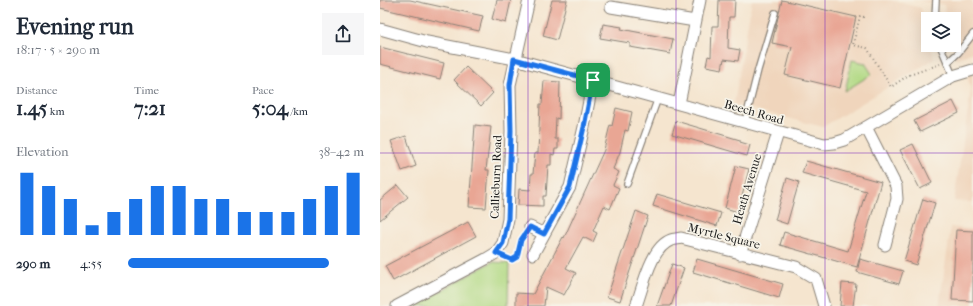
<!DOCTYPE html>
<meta charset="utf-8">
<style>
body{margin:0;font-family:"IM FELL French Canon",serif;background:#f6f6f7;color:#1f2937;height:100vh;display:flex;flex-direction:column;font-size:15px;white-space:nowrap}
*{box-sizing:border-box;margin:0}
p{font-size:13px;color:#747a83}
.icon{flex:none;width:22px;height:22px;fill:none;stroke:currentColor;stroke-width:2;stroke-linecap:round;stroke-linejoin:round}
.map{position:relative;flex:1;overflow:hidden}
.drawer{display:flex;flex-direction:column;background:#fff;width:380px}
.drawer>*{flex:none}
.buttons{position:absolute;left:541px;top:12px;display:grid;gap:8px}
.buttons a{display:grid;place-items:center;width:40px;height:40px;border-radius:0px;background:#fff;box-shadow:0 4px 16px #0002;font-size:20px}
.pin{position:absolute;display:grid;place-items:center;width:34px;height:34px;color:#fff;margin:-17px;border-radius:8px;box-shadow:0 2px 6px #0006}
.round{display:grid;place-items:center;flex:none;width:42px;height:42px;border-radius:0px;background:#f6f6f7}
.overview{display:flex;align-items:center;justify-content:space-between;height:68px;padding:0 16px}
h1{font-size:22px;font-weight:700;line-height:30px}
.figures{display:grid;grid-template-columns:repeat(3,1fr);gap:6px;height:68px;padding:4px 16px}
.figures div{display:grid;align-content:center}
.figures b{font-size:20px;font-weight:700}
.figures small{font-size:11px;font-weight:400}
.figures p{font-size:11px}
.chart{height:112px;padding:8px 16px}
.chart p{display:flex;justify-content:space-between}
.chart svg{width:100%;height:72px;margin-top:4px;stroke:#1a73e8;stroke-width:6}
ul{padding:0 16px;list-style:none;font-size:13px}
li{display:grid;grid-template-columns:64px 48px 1fr;align-items:center;height:30px}
li i{height:10px;border-radius:5px;background:#1a73e8}
main{display:flex;flex:1;min-height:0}
.map>svg:first-child{display:block}
.built{fill:#f0d5bc}
.green{fill:#b1d983;stroke:#667a50}
.building{fill:#e9a694}
.lines{fill:none;stroke-linecap:round;stroke-linejoin:round}
.lane-casing{stroke:#888076;stroke-width:8}
.street-casing{stroke:#888076;stroke-width:13}
.path{stroke:#888076;stroke-width:2;stroke-dasharray:1 3;stroke-linecap:butt}
.lane{stroke:#fff;stroke-width:5.5}
.street{stroke:#fff;stroke-width:11}
.route-casing{stroke:#fff;stroke-width:8}
.route{stroke:#1a73e8;stroke-width:5}
.grid{fill:none;stroke:#7b2cbf;stroke-width:1;stroke-opacity:0.55}
.labels{text-anchor:middle;stroke-width:3.5;stroke-linejoin:round;paint-order:stroke}
.street-label{font-size:12px;fill:#1c1c1c;stroke:#f7f3e8}
</style>
<main>
<section class="drawer">
<div class="overview"><div><h1>Evening run</h1><p>18:17 · 5 × 290 m</p></div><a class="round"><svg class="icon" aria-label="share" viewBox="0 0 24 24"><path d="M12 15V3M7 8l5-5 5 5M5 13v7h14v-7"/></svg></a></div>
<div class="figures">
<div><p>Distance</p><b>1.45<small> km</small></b></div>
<div><p>Time</p><b>7:21</b></div>
<div><p>Pace</p><b>5:04<small> /km</small></b></div>
</div>
<div class="chart"><p><span>Elevation</span>38–42 m</p>
<svg viewBox="0 0 160 44" preserveAspectRatio="none"><path d="M5 44V6M15 44V14M25 44V22M35 44V38M45 44V30M55 44V22M65 44V14M75 44V14M85 44V22M95 44V22M105 44V30M115 44V30M125 44V30M135 44V22M145 44V14M155 44V6"/></svg>
</div>
<ul>
<li><b>290 m</b>4:55<i style="width:85%"></i></li>
</ul>
</section>
<div class="map">
<svg width="593" height="306" viewBox="0 0 593 306">
<rect width="100%" height="100%" fill="#f7f3e8"/>
<filter id="ink" filterUnits="userSpaceOnUse"><feTurbulence type="fractalNoise" baseFrequency=".025" numOctaves="2"/><feDisplacementMap in="SourceGraphic" scale="8" xChannelSelector="R" yChannelSelector="G"/><feConvolveMatrix kernelMatrix="1 2 1 2 8 2 1 2 1" color-interpolation-filters="sRGB"/></filter>
<filter id="wash" filterUnits="userSpaceOnUse"><feTurbulence type="fractalNoise" baseFrequency=".012" numOctaves="4" result="noise"/><feDisplacementMap in="SourceGraphic" scale="16" xChannelSelector="R" yChannelSelector="G"/><feGaussianBlur stdDeviation="0.9" result="paint"/><feColorMatrix in="noise" values="0 0 0 0 0 0 0 0 0 0 0 0 0 0 0 0 0 1.4 0 .05"/><feComposite in="paint" operator="in"/></filter>
<g filter="url(#wash)">
<rect width="100%" height="100%" fill="#f5e5cf"/>
<path class="built" d="M 372,0 L 510,0 L 541,8 L 548,36 L 548,45 L 551,45 L 554,59 L 443,127 L 354,104 Z
M 538,0 L 593,0 L 593,52 L 576,59 L 573,45 L 574,45 L 574,19 L 566,19 L 564,5 Z
M 587,74 L 593,74 L 593,202 L 574,201 L 591,90 Z
M 571,227 L 593,229 L 593,306 L 559,306 Z"/>
<path class="green" d="M 472,60 L 485,63 L 492,74 L 465,91 Z
M 112,262 L 129,263 L 128,306 L 34,306 Z"/>
<g id="blocks">
<path class="building" d="M 0,0 L 30,0 L 103,16 L 99,31 L 0,8 Z
M 117,0 L 131,0 L 126,23 L 112,19 Z
M 172,0 L 187,0 L 177,40 L 163,36 Z
M 339,0 L 355,0 L 354,17 L 349,17 L 348,48 L 360,50 L 358,61 L 344,59 L 342,69 L 326,66 L 328,56 L 331,57 L 332,26 L 338,26 Z
M 402,0 L 476,17 L 460,88 L 405,75 L 412,47 L 392,43 Z
M 223,24 L 242,27 L 241,29 L 293,39 L 290,54 L 250,47 L 250,43 L 220,38 Z
M 0,47 L 64,63 L 60,79 L 0,64 Z
M 86,67 L 113,93 L 101,106 L 74,80 Z
M 164,81 L 180,82 L 179,119 L 176,118 L 175,139 L 178,139 L 178,149 L 175,149 L 174,155 L 171,154 L 171,165 L 168,165 L 166,196 L 163,196 L 163,206 L 138,205 L 139,189 L 150,190 L 151,174 L 153,174 L 155,153 L 158,153 L 160,104 L 162,104 Z
M 573,101 L 579,113 L 540,132 L 534,121 Z
M 236,108 L 252,112 L 248,131 L 245,130 L 240,152 L 233,169 L 239,172 L 233,185 L 239,188 L 230,209 L 224,206 L 213,231 L 217,233 L 213,242 L 203,237 L 186,268 L 196,273 L 184,295 L 166,287 L 164,306 L 136,306 L 136,293 L 153,294 L 183,237 L 184,238 L 224,150 L 230,125 L 232,126 Z
M 296,121 L 360,140 L 360,142 L 370,145 L 367,156 L 292,134 Z
M 95,125 L 111,127 L 106,170 L 109,170 L 106,208 L 89,207 Z
M 26,136 L 36,166 L 22,171 L 11,141 Z
M 533,144 L 552,183 L 540,189 L 520,150 Z
M 426,161 L 501,182 L 477,267 L 400,245 L 404,232 L 468,251 L 486,191 L 422,173 Z
M 356,166 L 369,169 L 358,212 L 345,208 Z
M 407,178 L 419,182 L 407,224 L 395,220 Z
M 18,185 L 28,197 L 0,220 L 0,200 Z
M 277,194 L 341,213 L 337,226 L 273,206 Z
M 543,199 L 555,203 L 536,265 L 524,261 Z
M 256,211 L 268,216 L 240,301 L 227,297 Z
M 88,222 L 96,236 L 13,281 L 5,266 Z
M 576,230 L 593,231 L 593,301 L 572,300 Z
M 317,259 L 403,284 L 399,298 L 313,272 Z
M 480,259 L 523,271 L 519,284 L 477,272 Z
M 292,264 L 304,268 L 291,306 L 277,306 Z
M 462,283 L 476,284 L 473,306 L 460,306 Z"/>
</g>
</g>
<g filter="url(#ink)">
<use href="#blocks" fill-opacity="0" stroke="#888076" stroke-width="1"/>
<g class="lines">
<g class="lane-casing">
<path id="lane" d="M 555,19 L 556,0
M 560,45 L 573,76
M 567,63 L 578,53 L 593,34
M 365,122 L 378,70 L 395,13
M 247,184 L 278,98"/>
</g>
<g class="street-casing">
<path id="street" d="M 231,7 L 315,21
M 0,29 L 47,42 L 135,59 L 444,144 L 454,143 L 464,140 L 573,76 L 593,70
M 299,104 L 320,0
M 486,127 L 516,186 L 517,199 L 505,245
M 150,227 L 164,234
M 153,254 L 190,187 L 204,127 L 213,80
M 360,254 L 398,133
M 17,306 L 106,259 L 116,253 L 123,243 L 128,219 L 131,131 L 130,85 L 149,0
M 256,306 C 263,287 271,247 291,240 C 294,239 298,239 301,238 L 416,267 L 436,279 L 444,306"/>
</g>
<path class="path" d="M 484,17 L 480,16 L 473,45 L 487,48 L 511,87 L 527,76 L 560,64
M 126,258 L 132,260 L 137,257 L 141,240 L 143,237"/>
<use href="#lane" class="lane"/>
<use href="#street" class="street"/>
</g>
</g>
<g class="lines" filter="url(#ink)">
<g class="route-casing">
<path id="route" d="M 134,59 L 213,80 L 204,127 L 190,187 L 164,234 L 150,227 L 141,240 L 137,257 L 132,260 L 116,253 L 123,243 L 128,219 L 131,131 L 130,85 Z"/>
</g>
<use href="#route" class="route"/>
</g>
<path class="grid" d="M 148,0 L 148,306M 296,0 L 296,306M 445,0 L 445,306M 0,153 L 593,153"/>
<g class="labels">
<g class="street-label">
<text transform="translate(374 112) rotate(16)" y="4">Beech Road</text>
<text transform="translate(116 177) rotate(-88)" y="4">Callieburn Road</text>
<text transform="translate(367 189) rotate(-73)" y="4">Heath Avenue</text>
<text transform="translate(344 236) rotate(14)" y="4">Myrtle Square</text>
</g>
</g>
</svg>
<div class="buttons">
<a><svg class="icon" aria-label="layers" viewBox="0 0 24 24"><path d="M12 4l9 5-9 5-9-5zM3 14l9 5 9-5"/></svg></a>
</div>
<div class="pin" style="left:213px;top:80px;background:#1e9e55"><svg class="icon" aria-label="arrive" viewBox="0 0 24 24"><path d="M6 21V4h12l-3 4 3 4H6"/></svg></div>
</div>
</main>
